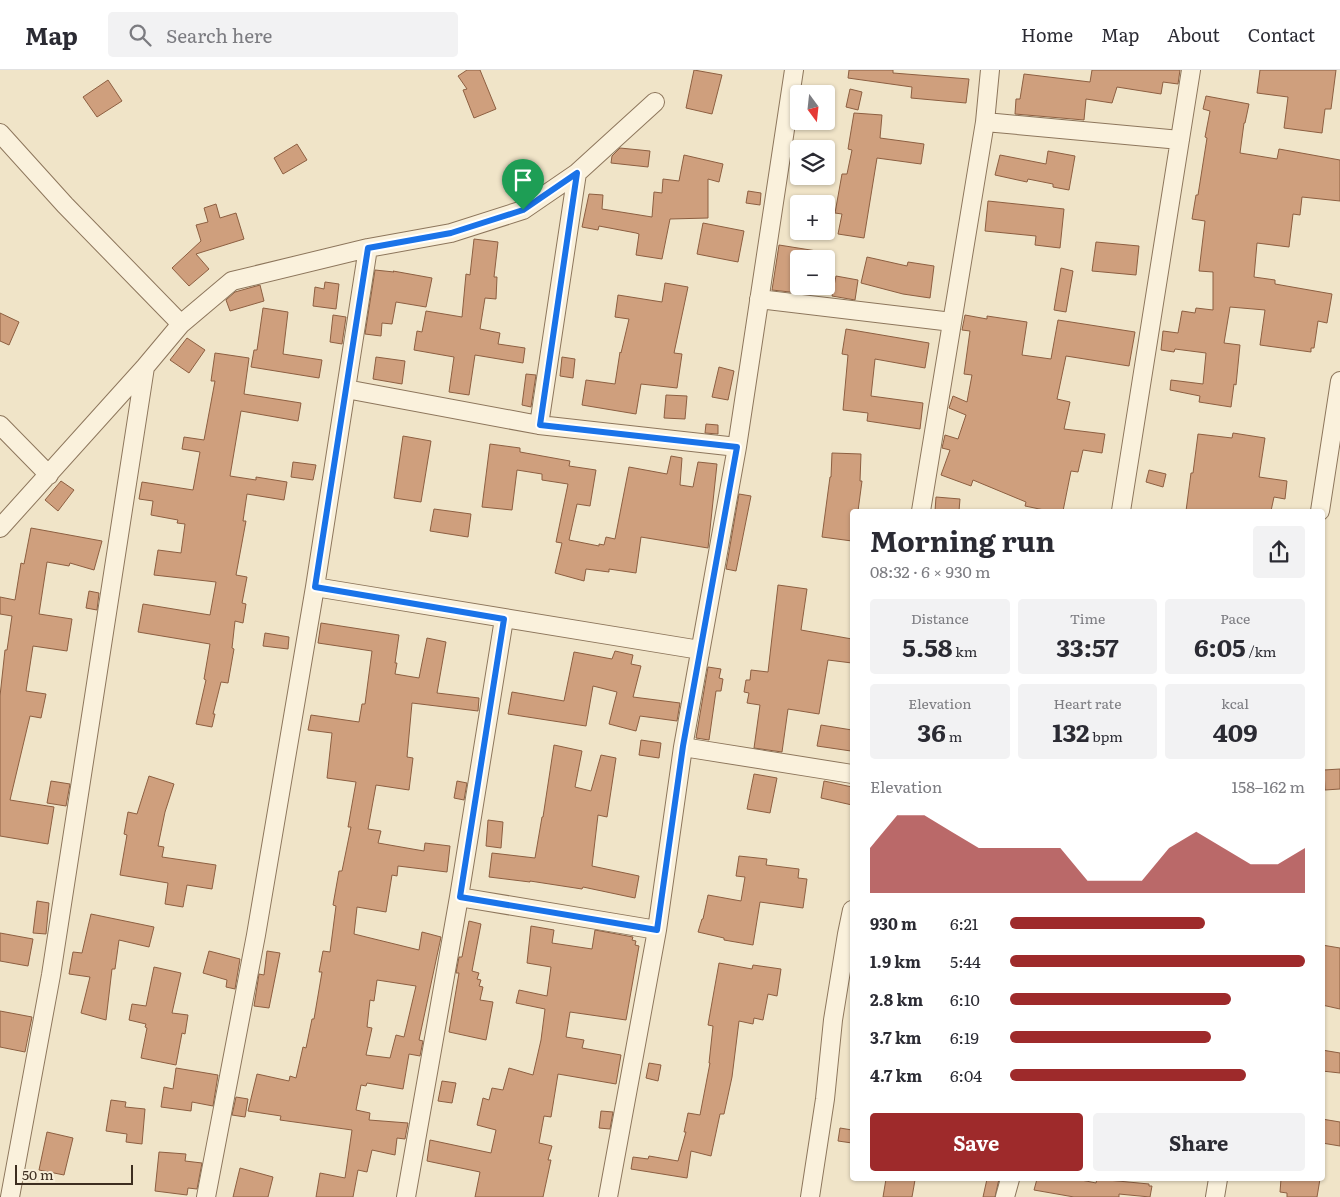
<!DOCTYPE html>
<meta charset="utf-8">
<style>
body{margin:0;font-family:Literata,serif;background:#f2f2f3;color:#2b2b33;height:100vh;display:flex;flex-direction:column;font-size:19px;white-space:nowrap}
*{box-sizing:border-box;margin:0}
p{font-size:16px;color:#7c7c81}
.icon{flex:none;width:28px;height:28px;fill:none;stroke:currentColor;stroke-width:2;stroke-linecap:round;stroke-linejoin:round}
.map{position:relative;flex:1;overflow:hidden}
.panel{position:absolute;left:850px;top:439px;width:475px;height:672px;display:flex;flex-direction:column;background:#fff;border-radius:5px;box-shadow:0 1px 4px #0004}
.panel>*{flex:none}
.needle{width:32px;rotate:165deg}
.fabs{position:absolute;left:790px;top:15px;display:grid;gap:10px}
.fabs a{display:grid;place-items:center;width:45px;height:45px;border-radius:5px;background:#fff;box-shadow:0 1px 4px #0004;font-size:25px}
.scale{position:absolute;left:15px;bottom:12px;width:118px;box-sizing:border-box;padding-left:5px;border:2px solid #3d2e20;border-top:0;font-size:14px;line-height:18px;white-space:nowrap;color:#3d2e20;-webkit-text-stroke:4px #f7eed8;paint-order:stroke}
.pin{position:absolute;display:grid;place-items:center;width:42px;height:42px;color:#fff;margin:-51px -21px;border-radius:50% 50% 50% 0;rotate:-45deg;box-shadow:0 0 5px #0007}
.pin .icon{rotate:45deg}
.round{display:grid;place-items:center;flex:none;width:52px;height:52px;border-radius:5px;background:#f2f2f3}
.summary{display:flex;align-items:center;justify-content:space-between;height:85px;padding:0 20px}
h1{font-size:28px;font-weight:700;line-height:38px}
.stats{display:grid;grid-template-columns:repeat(3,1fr);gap:8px;height:85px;padding:5px 20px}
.stats div{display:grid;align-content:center;border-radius:5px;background:#f2f2f3;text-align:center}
.stats b{font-size:25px;font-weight:700}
.stats small{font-size:14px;font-weight:400}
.stats p{font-size:14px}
.chart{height:140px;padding:10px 20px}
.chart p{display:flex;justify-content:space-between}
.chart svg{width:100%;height:90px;margin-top:5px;fill:#9e2a2b;opacity:.7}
.action{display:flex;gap:10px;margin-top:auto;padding:10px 20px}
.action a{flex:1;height:58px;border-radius:5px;background:#9e2a2b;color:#fff;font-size:20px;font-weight:700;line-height:58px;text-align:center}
.action a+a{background:#f2f2f3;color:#2b2b33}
ul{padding:0 20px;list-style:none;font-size:16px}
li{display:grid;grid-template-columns:80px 60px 1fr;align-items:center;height:38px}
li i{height:12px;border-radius:6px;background:#9e2a2b}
header{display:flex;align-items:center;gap:30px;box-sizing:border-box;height:70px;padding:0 25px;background:#fff;border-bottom:1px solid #e1e1e2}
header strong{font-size:24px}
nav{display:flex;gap:28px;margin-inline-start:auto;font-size:18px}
.search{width:350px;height:45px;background:#f2f2f3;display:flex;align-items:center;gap:12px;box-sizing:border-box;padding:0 18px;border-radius:5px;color:#7c7c81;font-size:19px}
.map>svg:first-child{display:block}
.building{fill:#cf9f7d;stroke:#8d5f41;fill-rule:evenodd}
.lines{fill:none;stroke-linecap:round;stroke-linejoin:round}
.street-casing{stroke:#8d765c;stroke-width:20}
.street{stroke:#faf1dc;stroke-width:18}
.route-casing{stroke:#fff;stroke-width:10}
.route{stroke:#1a73e8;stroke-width:6}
</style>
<header>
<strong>Map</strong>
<div class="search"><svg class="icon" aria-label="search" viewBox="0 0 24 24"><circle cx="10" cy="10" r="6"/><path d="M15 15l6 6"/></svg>Search here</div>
<nav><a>Home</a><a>Map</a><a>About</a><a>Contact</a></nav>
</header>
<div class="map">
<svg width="1340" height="1127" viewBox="0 0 1340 1127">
<rect width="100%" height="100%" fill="#f0e4c8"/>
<path class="building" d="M 467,0 L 480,0 L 496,39 L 474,48 L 463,20 L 467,19 L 458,6 Z
M 694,0 L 722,5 L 712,44 L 686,38 Z
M 849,0 L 893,0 L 893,3 L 969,9 L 966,33 L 911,28 L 912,17 L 848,8 Z
M 1092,0 L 1180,0 L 1178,14 L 1163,12 L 1161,24 L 1117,17 L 1112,33 L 1086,29 L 1084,50 L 1015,44 L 1016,29 L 1020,29 L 1024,4 L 1090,12 Z
M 1260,0 L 1336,0 L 1331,39 L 1325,39 L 1322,63 L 1284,58 L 1288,27 L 1257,23 Z
M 108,10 L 122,31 L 97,47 L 83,27 Z
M 850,19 L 862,22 L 858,40 L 846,37 Z
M 1206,26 L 1249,34 L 1245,53 L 1244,53 L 1240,83 L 1277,89 L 1279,79 L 1340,90 L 1340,131 L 1302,127 L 1300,145 L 1293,144 L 1289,177 L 1257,173 L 1254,207 L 1275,210 L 1275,214 L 1332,224 L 1327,253 L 1318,251 L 1314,278 L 1311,278 L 1311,282 L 1260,275 L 1265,240 L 1230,237 L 1224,273 L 1240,275 L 1236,315 L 1234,314 L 1231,337 L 1199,332 L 1200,326 L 1170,320 L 1171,310 L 1203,314 L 1206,283 L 1175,279 L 1174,282 L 1161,280 L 1163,261 L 1178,263 L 1182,241 L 1195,243 L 1196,238 L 1213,240 L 1213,202 L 1199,201 L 1205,151 L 1192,149 L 1196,125 L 1198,125 L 1207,68 L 1205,67 L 1210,41 L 1203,39 Z
M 854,43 L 882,45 L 880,68 L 924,74 L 921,94 L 877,88 L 864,168 L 838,164 L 842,144 L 835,143 L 842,104 L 847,104 L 852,80 L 848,79 Z
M 297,74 L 307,90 L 283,104 L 274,88 Z
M 620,78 L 650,81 L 648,97 L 611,93 L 612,86 Z
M 1048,81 L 1075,86 L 1069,120 L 1053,117 L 1053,114 L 1028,109 L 1027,112 L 995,105 L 1000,85 L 1046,94 Z
M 684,85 L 723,94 L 719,112 L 708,109 L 708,148 L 670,149 L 662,189 L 636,185 L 639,164 L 636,163 L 599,156 L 598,160 L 582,157 L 589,124 L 603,125 L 602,139 L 652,147 L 654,122 L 662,123 L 663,109 L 679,111 Z
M 748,121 L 761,123 L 760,135 L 746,133 Z
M 988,131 L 1064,139 L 1060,178 L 1035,175 L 1036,166 L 985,161 Z
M 216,134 L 220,148 L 236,143 L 244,169 L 196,184 L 209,199 L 189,216 L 172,198 L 201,171 L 196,155 L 208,152 L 204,138 Z
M 703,153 L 744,161 L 738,192 L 697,184 Z
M 474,169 L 498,172 L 494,207 L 497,207 L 496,229 L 485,228 L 480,259 L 500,263 L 498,274 L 525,278 L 523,293 L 475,285 L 469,325 L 449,322 L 454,287 L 414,280 L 417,261 L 422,262 L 426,241 L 462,247 L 466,204 L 470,205 Z
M 1096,172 L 1139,176 L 1136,205 L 1092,201 Z
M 779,175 L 823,182 L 822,189 L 799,189 L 799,223 L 772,220 Z
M 867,187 L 907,196 L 908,192 L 934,196 L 930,228 L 903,224 L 861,213 Z
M 1061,198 L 1073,201 L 1066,242 L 1054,240 Z
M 375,200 L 394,202 L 393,201 L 432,208 L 426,237 L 396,232 L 392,254 L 382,253 L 381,266 L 365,264 Z
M 836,206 L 858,210 L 855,230 L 832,226 Z
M 325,212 L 339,214 L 336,239 L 313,236 L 315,217 L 324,219 Z
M 665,213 L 688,217 L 674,283 L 682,284 L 677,318 L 641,314 L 636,344 L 582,335 L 586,310 L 615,314 L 620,282 L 621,283 L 629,249 L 615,247 L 618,225 L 662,232 Z
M 260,215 L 264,231 L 230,241 L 226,230 L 235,222 Z
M 263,238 L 288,242 L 283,284 L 322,290 L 319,308 L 251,297 L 254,280 L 257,280 Z
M 0,243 L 19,252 L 9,275 L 0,271 Z
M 333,245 L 346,247 L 342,274 L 330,272 Z
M 965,245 L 987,249 L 987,246 L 1027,252 L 1022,285 L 1051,289 L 1058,250 L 1135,262 L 1129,296 L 1066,286 L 1057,329 L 1070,332 L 1064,359 L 1105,364 L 1102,383 L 1083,380 L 1078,402 L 1071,401 L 1063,441 L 1049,441 L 1025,436 L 1026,432 L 973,410 L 971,416 L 941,405 L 950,380 L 942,378 L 945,365 L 958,369 L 966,345 L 949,338 L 953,326 L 967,332 L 972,305 L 964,304 L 970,261 L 962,260 Z
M 846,259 L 929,273 L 925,298 L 875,289 L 871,326 L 923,333 L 920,359 L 867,351 L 868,343 L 843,340 L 848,285 L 842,284 Z
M 187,268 L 205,280 L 189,303 L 170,290 Z
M 215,283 L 249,288 L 244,324 L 301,333 L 298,351 L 241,341 L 230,406 L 256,410 L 256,407 L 287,412 L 284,430 L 247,424 L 243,451 L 246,451 L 236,505 L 247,507 L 242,533 L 246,534 L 243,553 L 235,551 L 232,578 L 234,579 L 228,613 L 221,612 L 213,644 L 215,644 L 212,657 L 196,654 L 206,610 L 204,609 L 210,574 L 138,562 L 143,534 L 210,545 L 216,512 L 154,505 L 158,480 L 181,483 L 185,454 L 177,453 L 178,450 L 151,445 L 153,431 L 139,429 L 142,412 L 193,420 L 200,382 L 182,379 L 184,367 L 204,370 L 215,311 L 211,311 Z
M 376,287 L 405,291 L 402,314 L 373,309 Z
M 562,287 L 575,289 L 573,308 L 560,306 Z
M 719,297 L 734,301 L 728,330 L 712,327 Z
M 526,304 L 536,305 L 531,337 L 522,335 Z
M 666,325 L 687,326 L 685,349 L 664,348 Z
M 706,354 L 718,355 L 718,364 L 705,363 Z
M 1233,363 L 1265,368 L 1259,407 L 1287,411 L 1285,429 L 1274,427 L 1271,441 L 1186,441 L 1191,403 L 1193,403 L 1198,364 L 1232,368 Z
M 403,366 L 431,371 L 421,432 L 394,428 Z
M 490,374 L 520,378 L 520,382 L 570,391 L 569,396 L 596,400 L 590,436 L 577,434 L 569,470 L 599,476 L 599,474 L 604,475 L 606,467 L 615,469 L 629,397 L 667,404 L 671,386 L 682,388 L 680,415 L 693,417 L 698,392 L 717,394 L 708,478 L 641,467 L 636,503 L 609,499 L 609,502 L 586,499 L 584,511 L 555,503 L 562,473 L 556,472 L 568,414 L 542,410 L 542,404 L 517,400 L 512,440 L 482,437 Z
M 832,383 L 861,384 L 860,411 L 862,411 L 858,441 L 852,441 L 852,471 L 822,467 L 830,407 L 831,407 Z
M 293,392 L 316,395 L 313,410 L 291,407 Z
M 1149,400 L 1166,404 L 1163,417 L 1146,412 Z
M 61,411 L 74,420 L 58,441 L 45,430 Z
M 739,424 L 751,426 L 736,501 L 726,499 Z
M 936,427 L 960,429 L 959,441 L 935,441 Z
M 434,439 L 471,444 L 468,467 L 430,461 Z
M 31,458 L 102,471 L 94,500 L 70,493 L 69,496 L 47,492 L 39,544 L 72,549 L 67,581 L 33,576 L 26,621 L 46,624 L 41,648 L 30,646 L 10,730 L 54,737 L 48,774 L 0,766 L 0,626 L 5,580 L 7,580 L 12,546 L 0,544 L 0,527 L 15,530 L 21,493 L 24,494 Z
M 778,515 L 807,519 L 801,560 L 852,569 L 852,593 L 828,590 L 819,644 L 788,639 L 782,682 L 754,678 L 760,635 L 747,633 L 749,623 L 744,622 L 746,610 L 750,610 L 751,600 L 768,602 Z
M 89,521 L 99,523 L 97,540 L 86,538 Z
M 321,553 L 399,565 L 395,593 L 397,593 L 395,604 L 419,608 L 427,568 L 446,572 L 437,623 L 479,628 L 478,641 L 412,633 L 407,687 L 413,688 L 409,720 L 376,715 L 368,759 L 381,761 L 378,773 L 424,781 L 425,773 L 450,776 L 447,802 L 398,796 L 397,806 L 392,805 L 386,842 L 357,837 L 354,864 L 419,880 L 422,862 L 441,867 L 419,970 L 423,971 L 420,986 L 409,984 L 403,1019 L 367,1013 L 366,1016 L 361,1015 L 356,1040 L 370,1043 L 369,1050 L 408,1053 L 405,1069 L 397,1068 L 395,1085 L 372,1080 L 367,1102 L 358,1100 L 353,1127 L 316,1127 L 320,1103 L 345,1108 L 352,1060 L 280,1050 L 281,1046 L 248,1041 L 257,1004 L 289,1011 L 290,1006 L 296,1008 L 303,977 L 306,978 L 312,949 L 314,949 L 322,902 L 319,902 L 323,881 L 330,882 L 336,836 L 333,835 L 339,801 L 342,801 L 351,757 L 348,757 L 356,712 L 327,708 L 332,663 L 308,660 L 311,645 L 359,652 L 362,634 L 365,634 L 372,581 L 318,573 ZM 377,910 L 416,916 L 404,967 L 396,965 L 390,988 L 366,985 L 372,958 L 367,957 L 370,930 L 374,931 Z
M 265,563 L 289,567 L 288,579 L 263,576 Z
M 615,581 L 633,585 L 631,594 L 641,596 L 633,627 L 680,633 L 677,651 L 640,646 L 636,661 L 609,654 L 617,622 L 593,616 L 586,656 L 508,644 L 512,622 L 564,631 L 574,582 L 612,589 Z
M 708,597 L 721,599 L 719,608 L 723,609 L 721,621 L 716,621 L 709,670 L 696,668 Z
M 821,655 L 852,660 L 851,681 L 817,676 Z
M 641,670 L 661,673 L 659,688 L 639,685 Z
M 554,675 L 582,681 L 575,717 L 591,721 L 601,685 L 616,688 L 607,747 L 598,745 L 592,796 L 639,806 L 635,828 L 583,817 L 582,819 L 530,811 L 530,812 L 489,807 L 492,783 L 535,788 L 542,747 L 543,747 Z
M 1340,699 L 1340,719 L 1325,720 L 1324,700 Z
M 754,704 L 777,708 L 770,743 L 747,739 Z
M 149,706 L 174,714 L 165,742 L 158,776 L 164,777 L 162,787 L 216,795 L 212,819 L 187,815 L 183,837 L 165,834 L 168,813 L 120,805 L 127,765 L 124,764 L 128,742 L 137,744 Z
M 51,711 L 70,714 L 66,736 L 47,733 Z
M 457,711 L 467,713 L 464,730 L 454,728 Z
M 824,711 L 852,717 L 852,735 L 821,728 Z
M 488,750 L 503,752 L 501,778 L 486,776 Z
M 739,786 L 767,789 L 766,795 L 799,799 L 798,808 L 807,809 L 803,838 L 760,832 L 753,875 L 724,870 L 724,868 L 698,862 L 702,849 L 703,849 L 708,825 L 741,831 L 745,807 L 736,806 Z
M 37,831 L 49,833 L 46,864 L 33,863 Z
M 91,844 L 154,857 L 149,877 L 119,870 L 115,899 L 112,899 L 106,950 L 81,943 L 90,907 L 69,904 L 73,882 L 82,883 Z
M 469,851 L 481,854 L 472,901 L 479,903 L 477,909 L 481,910 L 479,916 L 483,917 L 480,930 L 493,932 L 486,970 L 449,962 L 459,903 L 456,903 L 459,887 L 462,887 Z
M 531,856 L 554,860 L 552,873 L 592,879 L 595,860 L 633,867 L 632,870 L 636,871 L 635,875 L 639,876 L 626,950 L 570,942 L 566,967 L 584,970 L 582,978 L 621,985 L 616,1014 L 558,1004 L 551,1047 L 544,1046 L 539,1073 L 552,1076 L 548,1090 L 551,1090 L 543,1127 L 475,1127 L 480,1102 L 427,1091 L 430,1070 L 491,1083 L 496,1060 L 477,1055 L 483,1028 L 489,1030 L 492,1018 L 503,1020 L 509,998 L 533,1005 L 541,970 L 545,939 L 516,933 L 519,920 L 547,926 L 551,897 L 527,893 Z
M 0,863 L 33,869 L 28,896 L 0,891 Z
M 1322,875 L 1340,878 L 1340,939 L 1322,935 Z
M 209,881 L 240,889 L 235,919 L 226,917 L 227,910 L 203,903 Z
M 267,881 L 280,883 L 269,938 L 254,936 L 259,904 L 264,905 Z
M 719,893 L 752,899 L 753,895 L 781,899 L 777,926 L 768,924 L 763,950 L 754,948 L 753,954 L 739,951 L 732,1007 L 724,1044 L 720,1044 L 711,1086 L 691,1081 L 687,1108 L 631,1099 L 633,1087 L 648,1089 L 649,1086 L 678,1091 L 686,1062 L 684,1062 L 688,1043 L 700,1045 L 710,993 L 709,993 L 713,956 L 708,955 Z
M 154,897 L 181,903 L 172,943 L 188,945 L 185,964 L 182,963 L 176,995 L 141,988 L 147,958 L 145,957 L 146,954 L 129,950 L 132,934 L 146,936 Z
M 0,941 L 32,947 L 25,982 L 0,977 Z
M 1322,980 L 1340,983 L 1340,1003 L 1322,1001 Z
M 649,993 L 661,995 L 658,1011 L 646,1008 Z
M 176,998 L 218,1005 L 213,1036 L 192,1032 L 191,1041 L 161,1037 L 164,1017 L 173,1019 Z
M 442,1011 L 456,1013 L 452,1033 L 438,1031 Z
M 236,1027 L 248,1029 L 245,1047 L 232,1045 Z
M 111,1030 L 126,1032 L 125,1037 L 145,1039 L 142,1074 L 126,1072 L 127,1064 L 106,1061 Z
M 601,1041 L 613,1042 L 610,1059 L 599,1058 Z
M 1322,1049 L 1340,1052 L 1340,1076 L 1322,1073 Z
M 840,1058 L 852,1060 L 852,1073 L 838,1071 Z
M 47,1062 L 73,1068 L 64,1105 L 39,1100 Z
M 159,1082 L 186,1084 L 185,1091 L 202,1093 L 197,1119 L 188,1118 L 187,1125 L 155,1121 Z
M 240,1098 L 273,1107 L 268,1127 L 233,1127 Z
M 886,1109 L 915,1110 L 912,1127 L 883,1127 Z
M 987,1109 L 999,1109 L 995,1127 L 983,1127 Z
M 1037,1109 L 1076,1109 L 1096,1113 L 1097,1109 L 1149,1114 L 1149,1116 L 1152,1116 L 1150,1127 L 1119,1124 L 1119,1127 L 1074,1127 L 1034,1120 Z
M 1281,1109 L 1320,1109 L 1317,1127 L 1287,1127 L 1287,1123 L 1280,1122 Z"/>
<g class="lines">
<g class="street-casing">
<path id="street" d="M 985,52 L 1180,70
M 0,63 L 65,135 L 181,254
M 759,229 L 952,252
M 346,319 L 539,355 L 737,377
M 0,355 L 49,405
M 539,355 L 577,103
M 921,441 L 985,52 L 990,0
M 1121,441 L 1191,0
M 1320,441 L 1340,311
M 0,458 L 145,297 L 181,254 L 232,211 L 368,178 L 451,163 L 523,140 L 577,103 L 655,32
M 315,517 L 700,580
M 683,677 L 852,704
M 459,827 L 657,860
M 10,1127 L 51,905 L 145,297
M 206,1127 L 256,865 L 315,517 L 368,178
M 406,1127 L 459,827 L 504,549
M 608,1127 L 657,860 L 683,677 L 737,377 L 794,0
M 810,1127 L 825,1029 L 833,950 L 847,864 L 852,840
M 1005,1127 L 1010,1109
M 1215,1127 L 1218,1109"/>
</g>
<use href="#street" class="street"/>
</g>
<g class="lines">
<g class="route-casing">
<path id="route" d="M 577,103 L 540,355 L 737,377 L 683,676 L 657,860 L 460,827 L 504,549 L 315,517 L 368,178 L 451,163 L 523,140 Z"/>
</g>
<use href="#route" class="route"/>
</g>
</svg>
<div class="fabs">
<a><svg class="needle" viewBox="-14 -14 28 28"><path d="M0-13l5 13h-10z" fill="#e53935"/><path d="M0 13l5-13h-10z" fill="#7c7c81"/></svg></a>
<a><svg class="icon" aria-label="layers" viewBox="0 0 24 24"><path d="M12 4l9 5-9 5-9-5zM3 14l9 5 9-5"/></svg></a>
<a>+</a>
<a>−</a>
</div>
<div class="scale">50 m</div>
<div class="pin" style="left:523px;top:140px;background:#1e9e55"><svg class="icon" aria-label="arrive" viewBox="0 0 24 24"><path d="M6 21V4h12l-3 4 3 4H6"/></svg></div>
<section class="panel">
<div class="summary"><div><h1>Morning run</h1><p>08:32 · 6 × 930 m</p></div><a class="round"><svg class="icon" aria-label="share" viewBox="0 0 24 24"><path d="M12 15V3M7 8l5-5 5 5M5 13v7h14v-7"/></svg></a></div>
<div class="stats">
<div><p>Distance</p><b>5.58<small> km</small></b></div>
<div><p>Time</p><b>33:57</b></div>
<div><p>Pace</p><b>6:05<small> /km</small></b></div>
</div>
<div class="stats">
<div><p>Elevation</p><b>36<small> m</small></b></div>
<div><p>Heart rate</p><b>132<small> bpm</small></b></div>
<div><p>kcal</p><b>409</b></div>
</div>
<div class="chart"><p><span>Elevation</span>158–162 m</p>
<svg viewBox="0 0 160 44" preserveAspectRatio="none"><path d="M0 44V22L10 6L20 6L30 14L40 22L50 22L60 22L70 22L80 38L90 38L100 38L110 22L120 14L130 22L140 30L150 30L160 22V44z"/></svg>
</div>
<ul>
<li><b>930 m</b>6:21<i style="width:66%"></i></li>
<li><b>1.9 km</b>5:44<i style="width:100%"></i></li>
<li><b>2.8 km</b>6:10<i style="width:75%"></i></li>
<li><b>3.7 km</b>6:19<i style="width:68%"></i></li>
<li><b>4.7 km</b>6:04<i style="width:80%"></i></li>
</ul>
<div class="action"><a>Save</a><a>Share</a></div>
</section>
</div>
